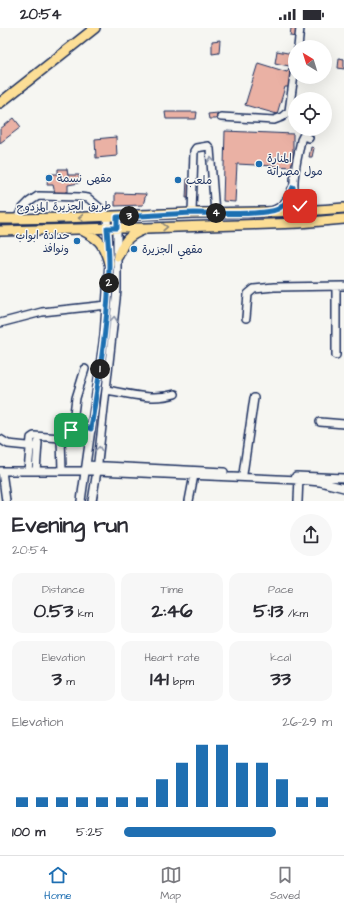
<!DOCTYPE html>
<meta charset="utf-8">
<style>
body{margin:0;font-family:"Architects Daughter","Playpen Sans Arabic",sans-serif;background:#f7f7f7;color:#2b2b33;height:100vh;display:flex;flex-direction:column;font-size:15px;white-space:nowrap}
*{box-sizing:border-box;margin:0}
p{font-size:13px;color:#7c7c81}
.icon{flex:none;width:22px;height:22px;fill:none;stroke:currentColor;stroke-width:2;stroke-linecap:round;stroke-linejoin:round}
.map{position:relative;height:473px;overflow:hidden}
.sheet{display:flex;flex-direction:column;background:#fff;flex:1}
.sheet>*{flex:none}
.needle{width:26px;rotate:322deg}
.buttons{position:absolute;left:288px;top:12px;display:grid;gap:8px}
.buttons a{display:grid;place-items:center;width:44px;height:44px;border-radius:50%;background:#fff;box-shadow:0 4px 16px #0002;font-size:20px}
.pin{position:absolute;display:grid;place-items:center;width:34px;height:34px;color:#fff;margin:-17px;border-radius:8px;box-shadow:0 2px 6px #0006}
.km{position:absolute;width:20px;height:20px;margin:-10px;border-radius:50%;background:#222;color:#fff;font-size:11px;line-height:20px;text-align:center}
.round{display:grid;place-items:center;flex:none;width:42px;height:42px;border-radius:21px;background:#f7f7f7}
.headline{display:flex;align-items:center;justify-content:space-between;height:68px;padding:0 12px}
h1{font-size:22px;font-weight:800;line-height:30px}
.figures{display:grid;grid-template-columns:repeat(3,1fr);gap:6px;height:68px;padding:4px 12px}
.figures div{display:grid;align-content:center;border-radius:10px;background:#f7f7f7;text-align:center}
.figures b{font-size:20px;font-weight:800}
.figures small{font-size:11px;font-weight:400}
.figures p{font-size:11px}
.chart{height:112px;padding:8px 12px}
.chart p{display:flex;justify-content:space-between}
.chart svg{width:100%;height:72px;margin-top:4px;stroke:#1f6fb2;stroke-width:6}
ul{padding:0 12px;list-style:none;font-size:13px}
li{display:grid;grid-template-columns:64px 48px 1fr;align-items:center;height:30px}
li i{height:10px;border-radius:5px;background:#1f6fb2}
.status{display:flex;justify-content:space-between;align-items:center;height:28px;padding:0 20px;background:#fff;direction:ltr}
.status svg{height:11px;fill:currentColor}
.menu{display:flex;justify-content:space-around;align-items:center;height:56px;border-top:1px solid #e1e1e2;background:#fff;font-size:11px;color:#7c7c81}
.menu a{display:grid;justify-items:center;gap:2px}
.menu .on{color:#1f6fb2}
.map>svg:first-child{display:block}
.building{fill:#eab1a4;stroke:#1b2f5e}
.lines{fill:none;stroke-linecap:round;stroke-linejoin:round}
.minor-casing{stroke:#1b2f5e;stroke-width:10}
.major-casing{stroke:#1b2f5e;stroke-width:12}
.minor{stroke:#f6f6f2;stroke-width:7}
.major{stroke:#fcde96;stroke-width:9}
.oneway{stroke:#8892a8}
.oneway2{stroke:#8c867a}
.route-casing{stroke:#fff;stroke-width:8}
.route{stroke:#1f6fb2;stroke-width:5}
.poi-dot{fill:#1f6fb2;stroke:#f6f6f2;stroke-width:1.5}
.labels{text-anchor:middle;stroke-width:3;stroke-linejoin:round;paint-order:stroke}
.poi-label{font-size:11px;fill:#1b2f5e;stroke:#f6f6f2;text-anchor:start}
.street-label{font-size:11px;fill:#1b2f5e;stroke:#f6f6f2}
</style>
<div class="status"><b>20:54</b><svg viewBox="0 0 49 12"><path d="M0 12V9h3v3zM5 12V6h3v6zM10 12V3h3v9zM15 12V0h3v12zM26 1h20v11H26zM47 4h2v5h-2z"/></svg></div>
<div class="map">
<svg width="344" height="473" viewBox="0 0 344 473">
<rect width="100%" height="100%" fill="#f6f6f2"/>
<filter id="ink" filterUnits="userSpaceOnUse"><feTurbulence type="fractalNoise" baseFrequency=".025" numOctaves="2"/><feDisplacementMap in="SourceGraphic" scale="8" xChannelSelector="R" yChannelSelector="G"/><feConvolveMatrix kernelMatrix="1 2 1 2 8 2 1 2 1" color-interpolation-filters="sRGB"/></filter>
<g filter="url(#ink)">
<path class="building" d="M 291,0 L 298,1 L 296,9 L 290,8 Z
M 220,12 L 219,25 L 212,26 L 212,13 Z
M 277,23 L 293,26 L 289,38 L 275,35 Z
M 339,30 L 344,31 L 344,41 L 338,40 Z
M 258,35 L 287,44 L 289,40 L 290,42 L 289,59 L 285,59 L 277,86 L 245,77 Z
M 165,84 L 197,84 L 196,91 L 166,91 Z
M 218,85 L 216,91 L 209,91 L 208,86 Z
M 14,90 L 21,99 L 0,115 L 0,101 Z
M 225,103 L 293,106 L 293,139 L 237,136 L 235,174 L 223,173 Z
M 116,109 L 117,128 L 96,130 L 95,111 Z
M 311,119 L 314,120 L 312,129 L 309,129 Z
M 58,141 L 67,141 L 68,147 L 79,147 L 79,155 L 68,157 L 68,164 L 66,164 L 66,171 L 55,165 L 53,157 L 47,157 L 48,146 L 58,146 Z
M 187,151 L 192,151 L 192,170 L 186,170 Z
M 115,165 L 146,166 L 143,177 L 115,178 Z"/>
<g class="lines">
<g class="minor-casing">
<path id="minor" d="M 298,19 L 300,0
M 221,89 L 274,92 L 282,89 L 289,83 L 295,40
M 272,183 C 283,179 288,172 292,161
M 308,183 C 283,178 298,129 301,112 L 303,108 L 309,110
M 192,185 L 194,123 L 196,120 L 208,118 L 210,121 L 215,185
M 17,191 L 22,181 L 29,174 L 38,168 L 80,169 L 88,170 L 100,180 L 107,189 L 109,235 L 104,308 L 81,473
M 246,290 L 248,266 L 254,261 L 274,259 L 344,258
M 0,295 L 42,284 L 107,277
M 336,327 L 336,259
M 107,362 C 130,366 152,373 175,366
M 320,394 L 344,396
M 74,395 L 91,401
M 61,410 L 62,443
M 0,411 L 8,416 L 37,419
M 86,437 L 224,444
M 0,443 L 97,443 L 299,452 L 320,454 L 344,460
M 2,443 L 6,473
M 28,443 L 31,410 L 34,408 L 61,410 L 72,401 L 76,370 L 85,341
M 36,443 L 38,415
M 243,446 L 254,370
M 296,448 L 344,450
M 92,473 L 97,443 L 117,262 L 117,189
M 189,473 L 194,447
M 298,473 L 299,449"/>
</g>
<g class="major-casing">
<path id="major" d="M 0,75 L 95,0
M 0,191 C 64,191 128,187 192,185 C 243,184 293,185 344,180
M 80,201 C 99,211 103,214 109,235
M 0,203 L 117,200 L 147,200 L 299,195 L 344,191
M 118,228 C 124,214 127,208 143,202"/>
</g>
<use href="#minor" class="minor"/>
<use href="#major" class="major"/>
</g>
<defs><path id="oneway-chevron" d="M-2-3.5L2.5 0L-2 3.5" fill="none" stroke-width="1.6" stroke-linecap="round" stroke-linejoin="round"/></defs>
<g class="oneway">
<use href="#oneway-chevron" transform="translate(211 132) rotate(-94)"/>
<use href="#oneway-chevron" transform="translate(114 291) rotate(-84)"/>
<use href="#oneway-chevron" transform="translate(99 421) rotate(-83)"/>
</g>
<g class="oneway2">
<use href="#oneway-chevron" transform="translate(81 190) rotate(179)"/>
<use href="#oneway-chevron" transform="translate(165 199) rotate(-2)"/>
</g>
</g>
<g class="lines" filter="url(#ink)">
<g class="route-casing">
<path id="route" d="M 71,402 L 74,395 L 91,401 C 99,346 109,292 109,237 C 109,224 108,212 107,200 L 117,200 L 117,189 C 143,188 169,186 194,185 C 213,185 263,188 278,181 C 286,177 290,168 293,159 L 294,167 L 300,178"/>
</g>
<use href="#route" class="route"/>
</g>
<g class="poi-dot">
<circle cx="259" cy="136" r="4"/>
<circle cx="49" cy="150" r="4"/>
<circle cx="178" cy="152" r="4"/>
<circle cx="77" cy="213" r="4"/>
<circle cx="134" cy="221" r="4"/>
</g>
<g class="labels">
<g class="poi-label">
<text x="267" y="134">المنارة<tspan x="267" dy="13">مول مصراتة</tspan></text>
<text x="57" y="154">مقهى نسمة</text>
<text x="186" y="156">ملعب</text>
<text x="69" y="211" text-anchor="end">حدادة ابواب<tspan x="69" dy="13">ونوافذ</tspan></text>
<text x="142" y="225">مقهي الجزيرة</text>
</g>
<g class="street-label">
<text transform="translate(64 178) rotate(-1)" y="4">طريق الجزيرة المزدوج</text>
</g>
</g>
</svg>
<div class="buttons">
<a><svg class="needle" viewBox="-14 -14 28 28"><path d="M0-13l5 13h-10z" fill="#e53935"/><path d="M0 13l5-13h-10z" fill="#7c7c81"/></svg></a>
<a><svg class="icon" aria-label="locate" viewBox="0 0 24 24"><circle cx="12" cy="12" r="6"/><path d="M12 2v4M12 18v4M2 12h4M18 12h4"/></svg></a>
</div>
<div class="pin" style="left:71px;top:402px;background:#1e9e55"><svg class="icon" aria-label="arrive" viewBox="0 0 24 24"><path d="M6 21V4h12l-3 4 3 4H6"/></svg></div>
<div class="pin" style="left:300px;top:178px;background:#d93025"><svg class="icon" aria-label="check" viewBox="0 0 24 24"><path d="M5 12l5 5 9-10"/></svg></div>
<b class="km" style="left:100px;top:341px">1</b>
<b class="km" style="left:109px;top:255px">2</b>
<b class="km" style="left:129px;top:188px">3</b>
<b class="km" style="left:216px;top:185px">4</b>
</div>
<section class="sheet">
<div class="headline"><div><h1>Evening run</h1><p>20:54</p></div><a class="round"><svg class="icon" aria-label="share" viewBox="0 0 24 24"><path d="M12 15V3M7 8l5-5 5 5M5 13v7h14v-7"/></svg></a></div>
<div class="figures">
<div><p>Distance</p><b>0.53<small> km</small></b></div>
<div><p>Time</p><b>2:46</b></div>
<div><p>Pace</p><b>5:13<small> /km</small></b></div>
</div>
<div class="figures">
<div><p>Elevation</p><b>3<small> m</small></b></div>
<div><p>Heart rate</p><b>141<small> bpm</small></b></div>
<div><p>kcal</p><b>33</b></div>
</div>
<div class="chart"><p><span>Elevation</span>26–29 m</p>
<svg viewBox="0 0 160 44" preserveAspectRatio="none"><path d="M5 44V38M15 44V38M25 44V38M35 44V38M45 44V38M55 44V38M65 44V38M75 44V27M85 44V17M95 44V6M105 44V6M115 44V17M125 44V17M135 44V27M145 44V38M155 44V38"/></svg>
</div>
<ul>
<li><b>100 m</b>5:25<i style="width:73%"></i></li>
</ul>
</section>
<nav class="menu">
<a class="on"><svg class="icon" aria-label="home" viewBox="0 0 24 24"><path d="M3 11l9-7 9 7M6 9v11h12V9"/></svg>Home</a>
<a><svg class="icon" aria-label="map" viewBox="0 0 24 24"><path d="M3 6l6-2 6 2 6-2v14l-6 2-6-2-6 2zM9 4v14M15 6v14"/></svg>Map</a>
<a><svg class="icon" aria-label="saved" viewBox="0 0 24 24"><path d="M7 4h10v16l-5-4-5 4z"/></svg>Saved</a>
</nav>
